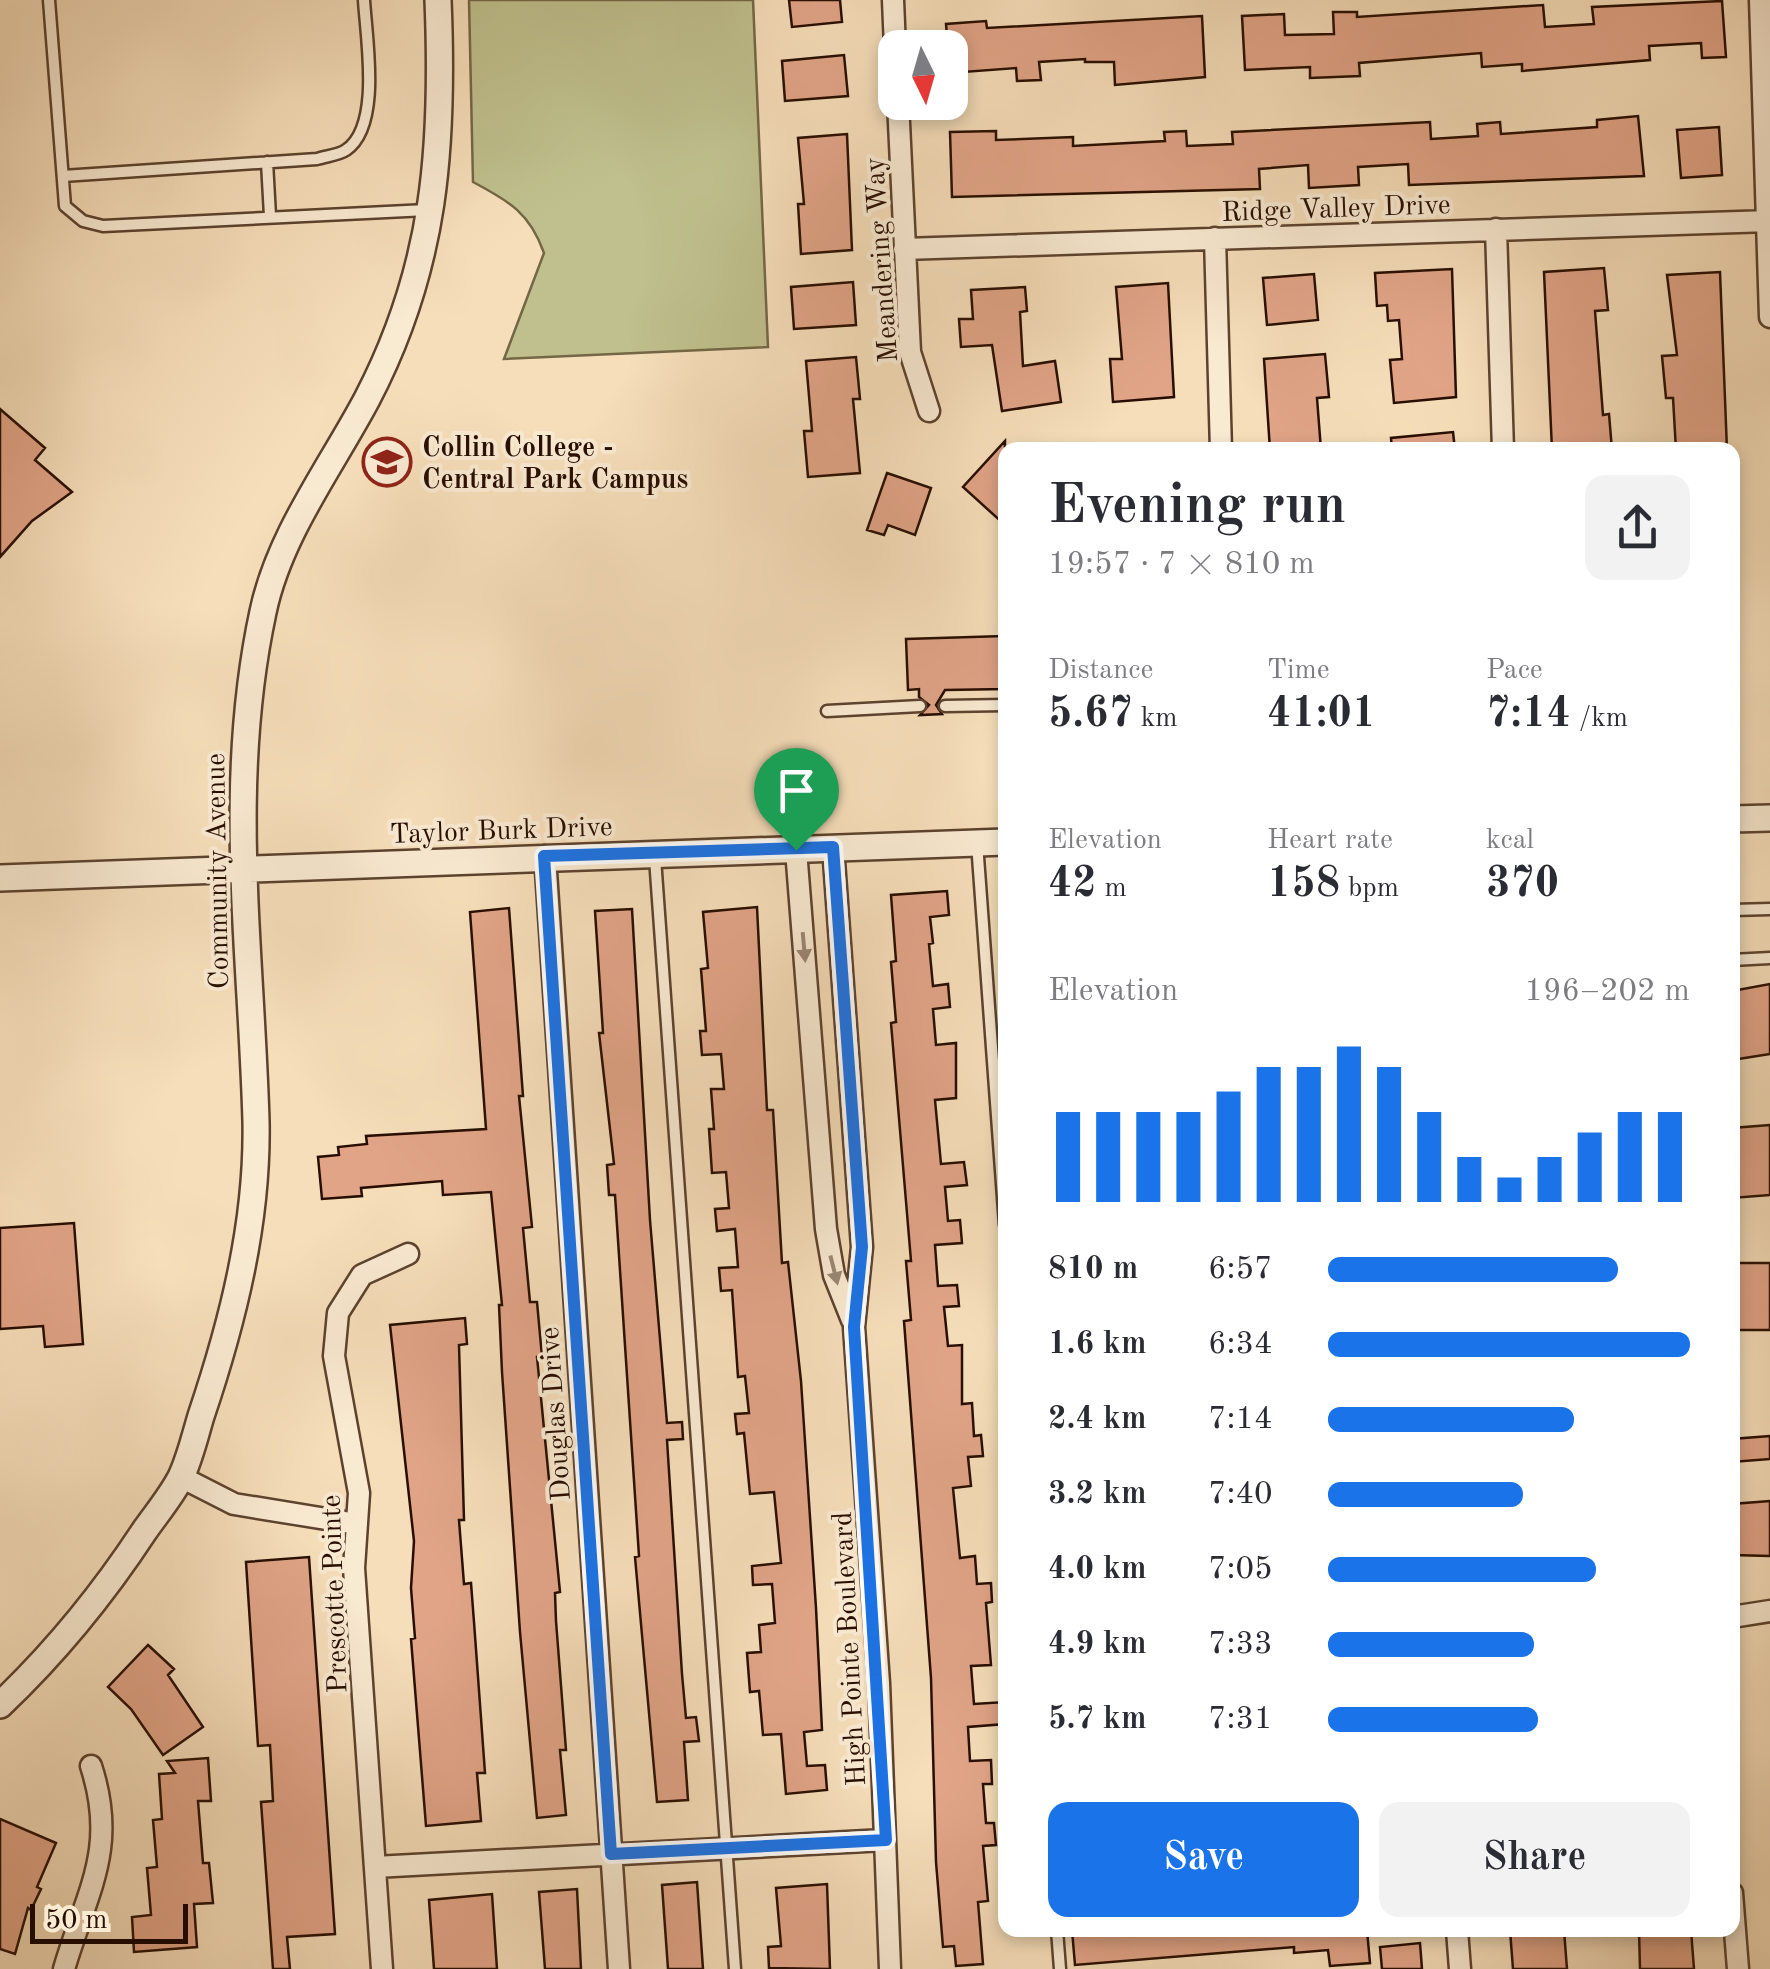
<!DOCTYPE html>
<meta charset="utf-8">
<style>
body{margin:0;font-family:"Old Standard TT",serif;background:#f2f2f3;color:#2b2b33;height:100vh;display:flex;flex-direction:column;font-size:38px;white-space:nowrap}
*{box-sizing:border-box;margin:0}
p{font-size:32px;color:#7c7c81}
.icon{flex:none;width:55px;height:55px;fill:none;stroke:currentColor;stroke-width:2;stroke-linecap:round;stroke-linejoin:round}
.map{position:relative;flex:1;overflow:hidden}
.drawer{position:absolute;left:998px;top:442px;width:742px;height:1495px;display:flex;flex-direction:column;background:#fff;border-radius:20px;box-shadow:0 5px 15px #0003}
.drawer>*{flex:none}
.needle{width:65px;rotate:175deg}
.fabs{position:absolute;left:878px;top:30px;display:grid;gap:20px}
.fabs a{display:grid;place-items:center;width:90px;height:90px;border-radius:20px;background:#fff;box-shadow:0 5px 15px #0003;font-size:50px}
.scale{position:absolute;left:30px;bottom:25px;width:158px;box-sizing:border-box;padding-left:10px;border:5px solid #280e00;border-top:0;font-size:28px;line-height:35px;white-space:nowrap;color:#280e00;-webkit-text-stroke:8px #f9ead2;paint-order:stroke}
.pin{position:absolute;display:grid;place-items:center;width:85px;height:85px;color:#fff;margin:-102px -42px;border-radius:50% 50% 50% 0;rotate:-45deg;box-shadow:0 0 10px #0007}
.pin .icon{rotate:45deg}
.round{display:grid;place-items:center;flex:none;width:105px;height:105px;border-radius:20px;background:#f2f2f3}
.overview{display:flex;align-items:center;justify-content:space-between;height:170px;padding:0 50px}
h1{font-size:55px;font-weight:800;line-height:75px}
.figures{display:grid;grid-template-columns:repeat(3,1fr);gap:15px;height:170px;padding:10px 50px}
.figures div{display:grid;align-content:center}
.figures b{font-size:42px;font-weight:800}
.figures small{font-size:28px;font-weight:400}
.figures p{font-size:28px}
.chart{height:280px;padding:20px 50px}
.chart p{display:flex;justify-content:space-between}
.chart svg{width:100%;height:180px;margin-top:10px;stroke:#1a73e8;stroke-width:6}
.primary-button{display:flex;gap:20px;margin-top:auto;padding:20px 50px}
.primary-button a{flex:1;height:115px;border-radius:20px;background:#1a73e8;color:#fff;font-size:40px;font-weight:800;line-height:115px;text-align:center}
.primary-button a+a{background:#f2f2f3;color:#2b2b33}
ul{padding:0 50px;list-style:none;font-size:32px}
li{display:grid;grid-template-columns:160px 120px 1fr;align-items:center;height:75px}
li i{height:25px;border-radius:12px;background:#1a73e8}
.map>svg:first-child{display:block}
.green{fill:#bfc08d;stroke:#746746;stroke-width:2.5}
.building{fill:#e1a487;stroke:#280e00;stroke-width:2.5}
.lines{fill:none;stroke-linecap:round;stroke-linejoin:round}
.service-casing{stroke:#5c422e;stroke-width:15}
.minor-casing{stroke:#5c422e;stroke-width:25}
.tertiary-casing{stroke:#5c422e;stroke-width:30}
.service{stroke:#f9ead2;stroke-width:10}
.minor{stroke:#f9ead2;stroke-width:20}
.tertiary{stroke:#f9ead2;stroke-width:25}
.oneway{fill:#9b8774}
.route-casing{stroke:#fff;stroke-width:20}
.route{stroke:#1a73e8;stroke-width:12}
.labels{text-anchor:middle;stroke-width:8;stroke-linejoin:round;paint-order:stroke}
.street-label{font-size:28px;fill:#280e00;stroke:#f9ead2}
.poi-label{font-size:28px;font-weight:bold;fill:#280e00;stroke:#f9ead2;text-anchor:start}
</style>
<div class="map">
<svg width="1770" height="1969" viewBox="0 0 1770 1969">
<rect width="100%" height="100%" fill="#f6deba"/>
<filter id="stains"><feTurbulence type="fractalNoise" baseFrequency=".002" numOctaves="4"/><feColorMatrix values="0 0 0 0 .2 0 0 0 0 .09 0 0 0 0 .02 0 0 0 .5 -.17"/></filter>
<radialGradient id="worn" r=".72"><stop offset=".6" stop-color="#630" stop-opacity="0"/><stop offset="1" stop-color="#630" stop-opacity=".3"/></radialGradient>
<path class="green" d="M 469,0 L 753,0 L 768,347 L 504,359 L 544,253 C 530,213 509,201 473,182 Z"/>
<path class="building" d="M 789,0 L 840,0 L 842,22 L 792,27 Z
M 1722,1 L 1726,57 L 1702,58 L 1701,43 L 1649,46 L 1650,60 L 1522,71 L 1522,64 L 1482,67 L 1481,53 L 1359,63 L 1360,76 L 1310,78 L 1310,67 L 1245,70 L 1242,16 L 1284,14 L 1285,35 L 1334,34 L 1333,12 L 1357,12 L 1357,17 L 1543,5 L 1545,27 L 1594,24 L 1592,7 Z
M 1202,16 L 1205,77 L 1115,85 L 1114,62 L 1085,62 L 1085,59 L 1039,62 L 1041,80 L 1017,81 L 1016,68 L 950,73 L 946,24 L 986,21 L 987,28 Z
M 844,55 L 848,96 L 785,101 L 782,61 Z
M 1638,116 L 1644,176 L 1409,185 L 1408,164 L 1358,167 L 1359,185 L 1309,188 L 1308,165 L 1259,169 L 1260,189 L 952,197 L 950,132 L 996,131 L 996,140 L 1073,137 L 1073,146 L 1165,141 L 1164,132 L 1186,131 L 1187,146 L 1233,144 L 1232,132 L 1430,122 L 1431,139 L 1478,136 L 1477,124 L 1500,122 L 1501,134 L 1597,127 L 1597,120 Z
M 1719,127 L 1722,175 L 1681,178 L 1677,130 Z
M 847,134 L 852,250 L 801,254 L 798,204 L 804,204 L 798,138 Z
M 1604,268 L 1608,310 L 1595,311 L 1603,415 L 1609,414 L 1612,450 L 1552,450 L 1544,272 Z
M 1452,269 L 1456,397 L 1394,403 L 1390,360 L 1402,359 L 1399,320 L 1388,321 L 1387,305 L 1377,306 L 1375,273 Z
M 1720,272 L 1727,450 L 1676,450 L 1673,398 L 1666,398 L 1662,356 L 1677,355 L 1667,275 Z
M 1314,274 L 1318,320 L 1267,325 L 1263,278 Z
M 853,282 L 856,325 L 794,329 L 791,287 Z
M 1168,283 L 1174,397 L 1113,402 L 1110,359 L 1122,359 L 1116,287 Z
M 1025,287 L 1027,311 L 1020,312 L 1023,366 L 1055,361 L 1061,402 L 1002,411 L 992,345 L 961,347 L 959,319 L 973,319 L 971,290 Z
M 1325,354 L 1329,397 L 1317,398 L 1321,450 L 1270,450 L 1264,359 Z
M 856,357 L 860,399 L 853,399 L 860,473 L 808,477 L 804,431 L 812,431 L 806,361 Z
M 0,409 L 45,448 L 35,460 L 72,492 L 32,521 L 0,557 Z
M 1453,432 L 1455,450 L 1392,450 L 1391,438 Z
M 1005,441 L 1005,525 L 963,487 Z
M 887,473 L 931,488 L 915,535 L 888,525 L 884,535 L 867,530 Z
M 1004,636 L 1005,689 L 945,690 L 936,705 L 942,714 L 920,715 L 929,705 L 919,697 L 919,689 L 908,690 L 906,639 Z
M 947,891 L 949,915 L 930,917 L 933,943 L 929,944 L 933,986 L 948,984 L 950,1007 L 933,1009 L 936,1045 L 956,1043 L 956,1098 L 935,1100 L 941,1164 L 964,1162 L 967,1185 L 945,1187 L 948,1221 L 960,1220 L 962,1243 L 935,1245 L 938,1286 L 957,1285 L 959,1306 L 944,1307 L 948,1346 L 962,1345 L 962,1404 L 972,1403 L 974,1436 L 981,1435 L 983,1456 L 968,1457 L 971,1486 L 953,1488 L 960,1558 L 975,1556 L 977,1584 L 991,1583 L 992,1602 L 986,1603 L 991,1665 L 971,1666 L 974,1704 L 1005,1702 L 1005,1724 L 968,1727 L 970,1761 L 991,1760 L 992,1784 L 983,1784 L 986,1823 L 994,1823 L 996,1845 L 983,1846 L 988,1901 L 978,1902 L 983,1964 L 956,1966 L 954,1946 L 943,1947 L 936,1862 L 931,1678 L 904,1321 L 911,1320 L 906,1261 L 911,1261 L 891,1023 L 896,1022 L 891,962 L 896,961 L 891,895 Z
M 757,907 L 767,1110 L 773,1110 L 782,1263 L 788,1262 L 801,1381 L 816,1608 L 822,1730 L 804,1732 L 807,1766 L 825,1765 L 827,1790 L 786,1794 L 781,1734 L 763,1735 L 759,1691 L 750,1692 L 747,1653 L 761,1652 L 759,1625 L 775,1623 L 772,1584 L 753,1585 L 752,1566 L 781,1563 L 774,1492 L 750,1494 L 744,1433 L 737,1434 L 735,1414 L 749,1413 L 745,1376 L 738,1377 L 732,1290 L 721,1291 L 719,1268 L 738,1267 L 735,1229 L 717,1231 L 715,1209 L 729,1208 L 726,1172 L 712,1173 L 709,1129 L 714,1129 L 711,1089 L 724,1089 L 721,1054 L 702,1055 L 700,1031 L 706,1031 L 701,969 L 708,968 L 703,912 Z
M 509,908 L 523,1096 L 519,1096 L 532,1227 L 523,1228 L 530,1302 L 537,1302 L 542,1357 L 537,1357 L 560,1592 L 555,1593 L 556,1621 L 566,1750 L 560,1750 L 566,1815 L 537,1818 L 520,1632 L 502,1372 L 499,1305 L 502,1305 L 491,1192 L 443,1195 L 442,1181 L 361,1188 L 362,1196 L 322,1199 L 318,1157 L 339,1155 L 338,1147 L 367,1144 L 366,1136 L 486,1129 L 470,912 Z
M 632,909 L 650,1220 L 667,1423 L 682,1422 L 683,1439 L 667,1440 L 682,1674 L 686,1718 L 696,1717 L 699,1741 L 684,1742 L 688,1800 L 657,1802 L 635,1557 L 639,1556 L 615,1195 L 609,1195 L 607,1165 L 614,1164 L 599,1033 L 603,1033 L 595,911 Z
M 1770,984 L 1770,1054 L 1732,1060 L 1732,991 Z
M 1770,1125 L 1770,1195 L 1732,1198 L 1732,1128 Z
M 74,1223 L 83,1344 L 45,1347 L 43,1326 L 0,1329 L 0,1228 Z
M 1732,1263 L 1770,1263 L 1770,1330 L 1732,1330 Z
M 465,1318 L 467,1344 L 459,1345 L 464,1520 L 459,1520 L 464,1584 L 471,1583 L 474,1622 L 485,1773 L 477,1773 L 481,1821 L 426,1826 L 411,1639 L 415,1638 L 411,1588 L 414,1541 L 390,1325 Z
M 1770,1436 L 1770,1459 L 1732,1462 L 1732,1439 Z
M 1770,1501 L 1770,1556 L 1732,1555 L 1732,1504 Z
M 309,1557 L 335,1934 L 287,1937 L 290,1969 L 273,1969 L 261,1802 L 273,1801 L 270,1745 L 258,1746 L 246,1562 Z
M 148,1645 L 174,1669 L 168,1675 L 203,1727 L 163,1755 L 131,1709 L 108,1687 Z
M 208,1758 L 211,1801 L 198,1801 L 203,1863 L 209,1863 L 213,1903 L 194,1904 L 197,1947 L 134,1952 L 132,1917 L 151,1915 L 147,1868 L 157,1867 L 153,1820 L 162,1819 L 159,1774 L 175,1773 L 167,1761 Z
M 0,1819 L 56,1843 L 37,1887 L 41,1889 L 31,1910 L 28,1908 L 15,1954 L 0,1949 Z
M 697,1882 L 703,1969 L 668,1969 L 662,1885 Z
M 827,1884 L 830,1969 L 769,1968 L 768,1947 L 781,1946 L 776,1888 Z
M 577,1889 L 581,1969 L 545,1969 L 539,1892 Z
M 492,1894 L 497,1969 L 434,1969 L 429,1900 Z
M 1072,1930 L 1367,1930 L 1370,1963 L 1330,1966 L 1328,1950 L 1294,1953 L 1294,1947 L 1075,1965 Z
M 1510,1930 L 1564,1930 L 1567,1969 L 1513,1969 Z
M 1639,1930 L 1691,1930 L 1694,1969 L 1640,1969 Z
M 1420,1943 L 1422,1969 L 1382,1969 L 1380,1947 Z"/>
<g class="lines">
<g class="service-casing">
<path id="service" d="M 49,0 L 65,206 L 83,221 L 103,226 L 427,210
M 267,162 L 270,216
M 63,176 L 317,159 C 326,156 339,155 346,150 C 382,126 366,37 364,0
M 945,706 L 1005,705
M 827,711 L 920,706
M 977,843 L 1005,1225
M 655,858 L 735,1969
M 1732,910 L 1770,909
M 1732,960 L 1770,958
M 1057,1930 L 1060,1969"/>
</g>
<g class="minor-casing">
<path id="minor" d="M 893,0 L 895,48
M 1760,0 L 1770,317
M 898,102 L 910,352 L 929,411
M 1496,229 L 1503,450
M 1215,238 L 1221,450
M 904,249 L 1770,221
M 833,847 L 862,1247 L 854,1327 L 879,1683 L 890,1969
M 796,850 L 826,1229 L 834,1275 L 852,1320
M 545,856 L 619,1969
M 181,1477 L 234,1504 L 357,1524
M 1732,1617 L 1770,1611
M 375,1867 L 885,1840
M 1732,1893 L 1738,1969
M 1457,1930 L 1460,1969
M 64,1969 C 87,1891 118,1849 91,1766
M 382,1969 L 354,1568 L 359,1493 L 334,1356 L 338,1313 L 362,1275 L 408,1254"/>
</g>
<g class="tertiary-casing">
<path id="tertiary" d="M 1732,819 L 1770,818
M 0,878 L 1005,842
M 0,1705 C 56,1652 103,1594 145,1530 C 157,1513 172,1495 181,1477 C 190,1458 195,1436 201,1416 C 233,1321 258,1222 256,1121 C 251,948 226,784 263,612 C 279,535 331,467 367,399 C 436,267 444,146 438,0"/>
</g>
<use href="#service" class="service"/>
<use href="#minor" class="minor"/>
<use href="#tertiary" class="tertiary"/>
</g>
<defs><path id="oneway-solid" d="M-6-.8H1V-3.2L6.5 0L1 3.2V.8H-6Z" transform="scale(2.5)"/></defs>
<g class="oneway">
<use href="#oneway-solid" transform="translate(804 947) rotate(85)"/>
<use href="#oneway-solid" transform="translate(834 1270) rotate(76)"/>
</g>
<g class="lines">
<g class="route-casing">
<path id="route" d="M 833,847 L 862,1247 L 854,1327 L 886,1840 L 611,1854 L 544,856 Z"/>
</g>
<use href="#route" class="route"/>
</g>
<defs>
<g id="university-ring" transform="scale(2.5)"><circle r="9.5" fill="#f9ead2" stroke="#8f2418" stroke-width="1.5"/><path d="M0-5L7-2L0 1L-7-2ZM-4 1L0 2.5L4 1V4Q0 6-4 4Z" fill="#8f2418"/></g>
</defs>
<g fill-rule="evenodd">
<use href="#university-ring" x="387" y="462"/>
</g>
<g class="labels">
<g class="street-label">
<text transform="translate(1336 207) rotate(-2)" y="10">Ridge Valley Drive</text>
<text transform="translate(880 260) rotate(-94)" y="10">Meandering Way</text>
<text transform="translate(501 829) rotate(-2)" y="10">Taylor Burk Drive</text>
<text transform="translate(216 871) rotate(-91)" y="10">Community Avenue</text>
<text transform="translate(554 1414) rotate(-94)" y="10">Douglas Drive</text>
<text transform="translate(333 1594) rotate(-92)" y="10">Prescotte Pointe</text>
<text transform="translate(848 1649) rotate(-93)" y="10">High Pointe Boulevard</text>
</g>
<g class="poi-label">
<text x="422" y="456">Collin College -<tspan x="422" dy="32">Central Park Campus</tspan></text>
</g>
</g>
<rect width="100%" height="100%" filter="url(#stains)"/>
<rect width="100%" height="100%" fill="url(#worn)"/>
</svg>
<div class="fabs">
<a><svg class="needle" viewBox="-14 -14 28 28"><path d="M0-13l5 13h-10z" fill="#e53935"/><path d="M0 13l5-13h-10z" fill="#7c7c81"/></svg></a>
</div>
<div class="scale">50 m</div>
<div class="pin" style="left:796px;top:850px;background:#1e9e55"><svg class="icon" aria-label="arrive" viewBox="0 0 24 24"><path d="M6 21V4h12l-3 4 3 4H6"/></svg></div>
<section class="drawer">
<div class="overview"><div><h1>Evening run</h1><p>19:57 · 7 × 810 m</p></div><a class="round"><svg class="icon" aria-label="share" viewBox="0 0 24 24"><path d="M12 15V3M7 8l5-5 5 5M5 13v7h14v-7"/></svg></a></div>
<div class="figures">
<div><p>Distance</p><b>5.67<small> km</small></b></div>
<div><p>Time</p><b>41:01</b></div>
<div><p>Pace</p><b>7:14<small> /km</small></b></div>
</div>
<div class="figures">
<div><p>Elevation</p><b>42<small> m</small></b></div>
<div><p>Heart rate</p><b>158<small> bpm</small></b></div>
<div><p>kcal</p><b>370</b></div>
</div>
<div class="chart"><p><span>Elevation</span>196–202 m</p>
<svg viewBox="0 0 160 44" preserveAspectRatio="none"><path d="M5 44V22M15 44V22M25 44V22M35 44V22M45 44V17M55 44V11M65 44V11M75 44V6M85 44V11M95 44V22M105 44V33M115 44V38M125 44V33M135 44V27M145 44V22M155 44V22"/></svg>
</div>
<ul>
<li><b>810 m</b>6:57<i style="width:80%"></i></li>
<li><b>1.6 km</b>6:34<i style="width:100%"></i></li>
<li><b>2.4 km</b>7:14<i style="width:68%"></i></li>
<li><b>3.2 km</b>7:40<i style="width:54%"></i></li>
<li><b>4.0 km</b>7:05<i style="width:74%"></i></li>
<li><b>4.9 km</b>7:33<i style="width:57%"></i></li>
<li><b>5.7 km</b>7:31<i style="width:58%"></i></li>
</ul>
<div class="primary-button"><a>Save</a><a>Share</a></div>
</section>
</div>
